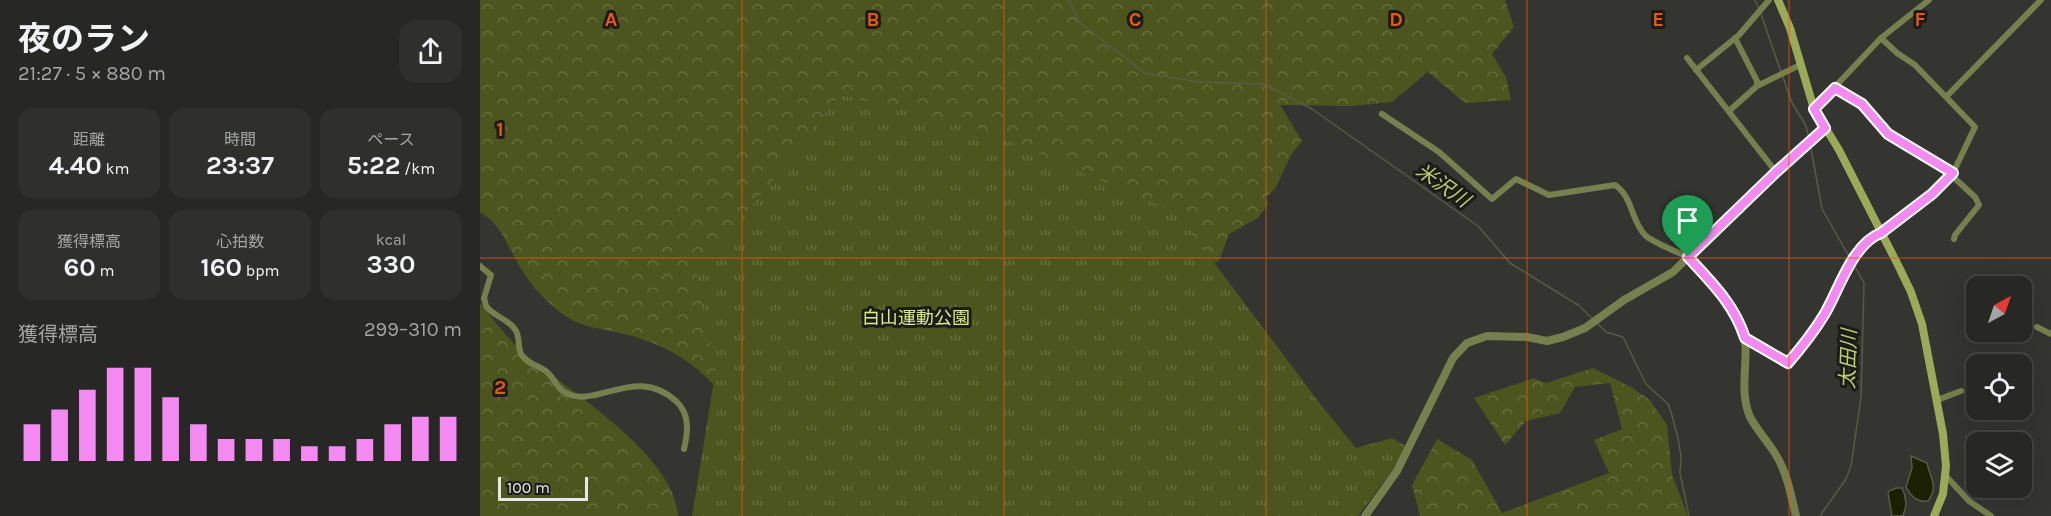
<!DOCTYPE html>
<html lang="ja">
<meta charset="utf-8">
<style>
body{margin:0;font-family:Karla,"Noto Sans JP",sans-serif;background:#2f2f2d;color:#f1f3f6;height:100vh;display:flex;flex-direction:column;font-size:22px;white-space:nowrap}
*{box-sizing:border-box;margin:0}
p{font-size:20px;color:#a4a5a7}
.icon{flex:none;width:33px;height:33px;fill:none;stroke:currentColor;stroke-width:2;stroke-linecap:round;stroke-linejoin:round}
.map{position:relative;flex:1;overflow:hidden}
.sheet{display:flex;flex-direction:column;background:#272725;width:480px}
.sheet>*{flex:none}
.needle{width:39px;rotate:40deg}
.fabs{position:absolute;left:1486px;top:276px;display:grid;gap:12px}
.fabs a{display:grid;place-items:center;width:66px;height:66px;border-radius:12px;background:#272725;box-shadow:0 6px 24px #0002,0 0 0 2px #434442;font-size:30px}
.scale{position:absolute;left:18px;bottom:15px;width:90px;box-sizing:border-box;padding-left:6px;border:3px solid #e6e6e4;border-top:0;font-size:16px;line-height:21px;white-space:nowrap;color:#e6e6e4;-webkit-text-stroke:4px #1b1c1a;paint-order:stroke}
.pin{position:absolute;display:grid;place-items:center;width:51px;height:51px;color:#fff;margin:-62px -26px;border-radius:50% 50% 50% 0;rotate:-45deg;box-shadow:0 0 6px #0007}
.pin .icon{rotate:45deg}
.round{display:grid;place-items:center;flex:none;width:63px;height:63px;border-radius:18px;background:#2f2f2d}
.overview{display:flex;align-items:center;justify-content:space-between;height:102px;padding:0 18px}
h1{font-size:33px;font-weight:700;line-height:45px}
.stats{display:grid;grid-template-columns:repeat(3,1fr);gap:9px;height:102px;padding:6px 18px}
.stats div{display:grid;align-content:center;border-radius:15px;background:#2f2f2d;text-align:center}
.stats b{font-size:26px;font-weight:700}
.stats small{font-size:16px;font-weight:400}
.stats p{font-size:16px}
.chart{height:168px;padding:12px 18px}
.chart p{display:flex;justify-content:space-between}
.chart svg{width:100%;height:108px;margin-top:6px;stroke:#f38af1;stroke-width:6}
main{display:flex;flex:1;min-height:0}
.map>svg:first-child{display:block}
.forest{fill:url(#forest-crowns)}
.park{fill:url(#park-tufts)}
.water{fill:#1b2000;stroke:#585b44;stroke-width:1.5}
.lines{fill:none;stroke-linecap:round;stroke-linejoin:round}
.stream{stroke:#585b44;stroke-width:1.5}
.minor{stroke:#76804e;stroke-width:6}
.tertiary{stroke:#76804e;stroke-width:8}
.secondary{stroke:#9baa59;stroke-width:8}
.route-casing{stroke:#fff;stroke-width:12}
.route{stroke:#f38af1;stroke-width:8}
.grid{fill:none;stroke:#e8590c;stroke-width:1.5;stroke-opacity:0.55}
.labels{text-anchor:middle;stroke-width:6;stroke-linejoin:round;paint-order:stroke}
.park-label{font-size:18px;fill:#d8eb86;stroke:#1b1c1a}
.water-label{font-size:20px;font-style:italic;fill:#bcce6a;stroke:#1b1c1a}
.grid-label{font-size:20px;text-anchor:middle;font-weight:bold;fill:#e8590c;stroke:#1b1c1a;stroke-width:6;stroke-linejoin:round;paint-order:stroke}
</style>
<main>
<section class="sheet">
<div class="overview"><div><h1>夜のラン</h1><p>21:27 · 5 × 880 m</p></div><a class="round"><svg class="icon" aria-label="share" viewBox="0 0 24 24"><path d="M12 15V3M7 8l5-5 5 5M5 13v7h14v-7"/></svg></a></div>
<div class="stats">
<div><p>距離</p><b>4.40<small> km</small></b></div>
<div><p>時間</p><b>23:37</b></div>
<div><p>ペース</p><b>5:22<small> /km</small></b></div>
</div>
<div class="stats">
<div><p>獲得標高</p><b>60<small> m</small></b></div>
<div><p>心拍数</p><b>160<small> bpm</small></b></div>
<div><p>kcal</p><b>330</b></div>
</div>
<div class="chart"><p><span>獲得標高</span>299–310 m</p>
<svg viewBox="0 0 160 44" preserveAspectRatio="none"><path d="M5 44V29M15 44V23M25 44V15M35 44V6M45 44V6M55 44V18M65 44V29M75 44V35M85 44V35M95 44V35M105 44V38M115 44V38M125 44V35M135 44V29M145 44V26M155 44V26"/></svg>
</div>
</section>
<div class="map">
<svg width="1571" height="516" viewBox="0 0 1571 516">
<defs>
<pattern id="forest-crowns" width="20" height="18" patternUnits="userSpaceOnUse" patternTransform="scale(1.5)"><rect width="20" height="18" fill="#4c551e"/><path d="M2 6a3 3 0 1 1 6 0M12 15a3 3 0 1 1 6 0" fill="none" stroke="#666d3f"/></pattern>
<pattern id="park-tufts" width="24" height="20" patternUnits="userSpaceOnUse" patternTransform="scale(1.5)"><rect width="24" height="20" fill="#4c551e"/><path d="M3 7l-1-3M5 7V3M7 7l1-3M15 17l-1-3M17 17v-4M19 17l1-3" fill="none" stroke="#666d3f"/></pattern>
</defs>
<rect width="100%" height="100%" fill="#343431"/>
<path class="forest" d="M 0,0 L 1025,0 L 1034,27 L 1012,54 L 1026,77 L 1031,100 L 985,103 L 948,72 L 912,102 L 872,106 L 800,105 L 822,141 L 811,155 L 795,189 L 786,197 L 788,204 L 778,218 L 749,234 L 739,261 L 698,277 L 237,389 C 215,361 179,342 144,334 C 125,329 103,328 87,317 C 69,305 51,286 40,267 C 28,247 21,224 0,212 Z
M 0,303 C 14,321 29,340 46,355 C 89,391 195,455 198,516 L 0,516 Z
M 1113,368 L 1151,387 L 1170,400 L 1187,425 L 1192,475 L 1208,516 L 940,516 L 932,485 L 957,439 L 992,460 L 1022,513 L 1129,473 L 1114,440 L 1142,429 L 1130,383 L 1095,387 L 1080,413 L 1046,421 L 1025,445 L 994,398 L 1054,378 L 1066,383 Z"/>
<path class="park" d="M 360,95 L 487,124 L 696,212 L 841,405 L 876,448 L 912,438 L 926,446 L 914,468 L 878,516 L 212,516 L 236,368 L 216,276 Z"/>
<path class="water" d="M 1431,456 L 1447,463 C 1450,478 1459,486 1448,501 C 1437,503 1431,496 1426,487 L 1432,468 Z
M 1416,488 L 1422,488 C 1426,496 1428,508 1422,516 L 1412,516 L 1408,493 L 1409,491 Z"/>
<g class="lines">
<path class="stream" d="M 589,0 L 600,23 L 665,73 L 720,82 L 784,84 L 832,109 L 998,226 L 1030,263 L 1098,305 L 1112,318
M 1275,0 L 1278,7
M 1281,14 L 1301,72
M 1303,77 L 1311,101 L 1326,126 L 1329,138
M 1330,143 L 1342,209 L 1370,258
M 1117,323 L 1126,332 L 1143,337 L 1166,384 L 1188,404 L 1191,412 L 1198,438 L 1201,457 L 1200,473 L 1209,516
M 1340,516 L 1366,479 L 1371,466 L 1381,397 L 1384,283 L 1373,263"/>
<path class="minor" d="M 1207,58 L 1296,172
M 1216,70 L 1259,35 L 1289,0
M 1277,86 L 1320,65
M 1355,88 L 1382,104 L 1408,134 L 1473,173
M 1466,97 L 1561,0
M 1334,109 L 1401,38 L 1449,0
M 1249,111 L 1277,86 L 1277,81 L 1255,38
M 902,114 L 959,152 L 1012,199 L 1036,179 L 1069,195 L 1135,185 C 1153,197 1151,221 1165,235 C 1171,242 1198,252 1208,257 L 1296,172 L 1345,128
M 1471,175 L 1495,197 L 1499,205 L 1475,235 L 1474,239
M 0,266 L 11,275 L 4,298 L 6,306 C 13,316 26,318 34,328 C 41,336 37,345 41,354 C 47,364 58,365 67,372 C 74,378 76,387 84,392 C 116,411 155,363 197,402 C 210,415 208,432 204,449
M 1557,327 L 1571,334
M 1265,338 L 1308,363 C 1321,348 1333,333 1344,315 C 1360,289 1370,245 1401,233 L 1452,194 L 1473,173 L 1495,127 L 1435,65 L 1417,53 L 1401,38
M 1457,400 L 1481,391
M 1465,475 L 1489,501 L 1511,516"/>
<path class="tertiary" d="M 885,516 L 917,471 L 973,358 L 987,343 L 1007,336 L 1047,337 L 1067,341 L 1083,337 L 1105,328 L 1144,300 L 1193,272 L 1208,257 C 1228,279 1261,308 1265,339 C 1268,365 1259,392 1270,417 C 1277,430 1288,442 1296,455 C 1307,473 1311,495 1316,516"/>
<path class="secondary" d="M 1298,0 L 1310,28 L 1334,109 L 1359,150 L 1419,267 L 1431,292 L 1442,324 L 1463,434 L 1466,466 L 1463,494 L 1454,516"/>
</g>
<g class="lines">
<g class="route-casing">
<path id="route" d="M 1355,88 L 1382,104 L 1408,134 L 1473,173 L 1452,194 L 1401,233 C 1372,244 1359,290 1344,315 C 1333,333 1321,348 1308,363 L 1265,338 C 1254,304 1232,283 1208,257 L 1296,172 L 1345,128 L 1334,109 Z"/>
</g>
<use href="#route" class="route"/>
</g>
<path class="grid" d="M 262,0 L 262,516M 524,0 L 524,516M 786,0 L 786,516M 1047,0 L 1047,516M 1309,0 L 1309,516M 0,258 L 1571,258"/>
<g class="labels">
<g class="park-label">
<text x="436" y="324">白山運動公園</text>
</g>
<g class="water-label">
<text transform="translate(963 185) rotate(35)" y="7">米沢川</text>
<text transform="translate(1368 359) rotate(-88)" y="7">太田川</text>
</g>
</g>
<g class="grid-label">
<text x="131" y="26">A</text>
<text x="393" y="26">B</text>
<text x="655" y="26">C</text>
<text x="916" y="26">D</text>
<text x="1178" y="26">E</text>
<text x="1440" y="26">F</text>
<text x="20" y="136">1</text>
<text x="20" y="394">2</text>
</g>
</svg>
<div class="fabs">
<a><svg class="needle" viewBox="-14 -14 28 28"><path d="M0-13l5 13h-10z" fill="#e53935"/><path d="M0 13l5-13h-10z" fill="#a4a5a7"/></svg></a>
<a><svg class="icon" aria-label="locate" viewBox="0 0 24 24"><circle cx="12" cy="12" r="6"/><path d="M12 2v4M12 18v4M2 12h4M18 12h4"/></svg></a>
<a><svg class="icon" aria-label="layers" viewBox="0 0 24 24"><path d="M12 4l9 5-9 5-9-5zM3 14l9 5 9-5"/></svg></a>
</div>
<div class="scale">100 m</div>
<div class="pin" style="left:1208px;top:257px;background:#1e9e55"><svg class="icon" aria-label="arrive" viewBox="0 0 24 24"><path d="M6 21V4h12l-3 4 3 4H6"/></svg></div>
</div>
</main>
